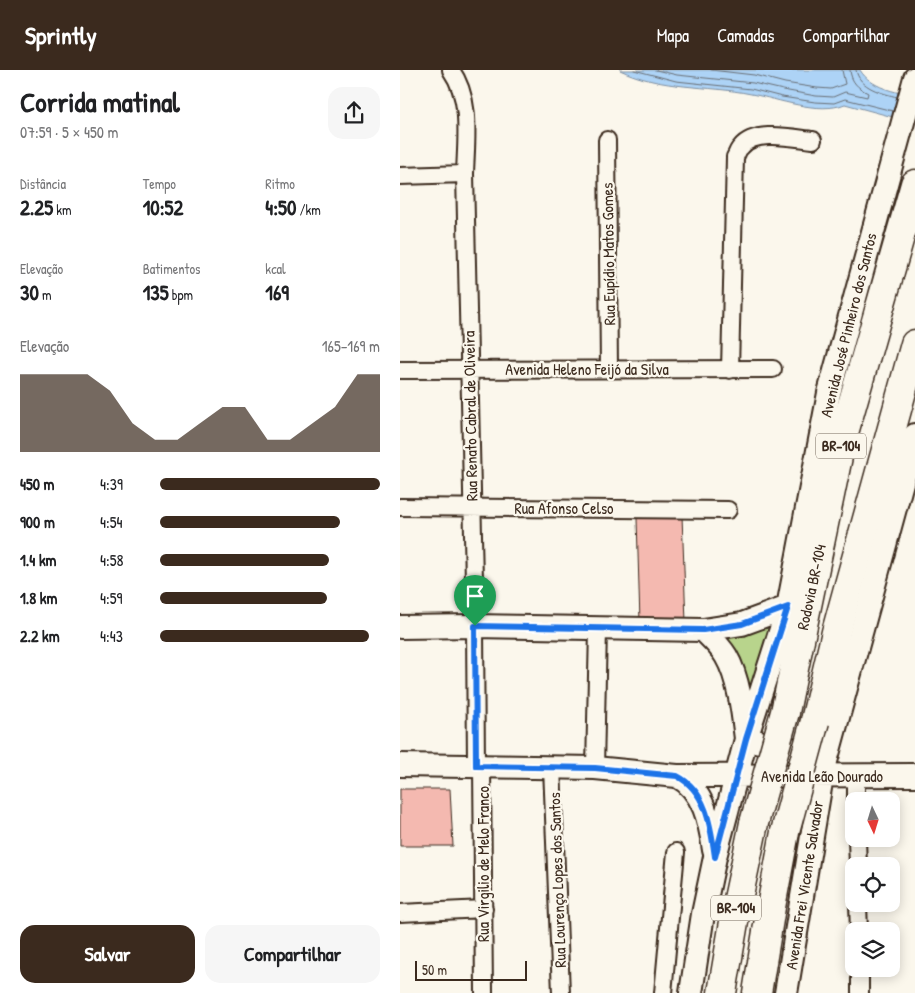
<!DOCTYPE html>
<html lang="pt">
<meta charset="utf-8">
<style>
body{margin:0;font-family:"Patrick Hand",sans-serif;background:#f6f6f6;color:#202124;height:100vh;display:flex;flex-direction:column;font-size:19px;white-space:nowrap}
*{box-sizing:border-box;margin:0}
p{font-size:16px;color:#757577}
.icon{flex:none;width:28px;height:28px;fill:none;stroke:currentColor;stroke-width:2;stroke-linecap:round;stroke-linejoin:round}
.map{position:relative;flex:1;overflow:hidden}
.sheet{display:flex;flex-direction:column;background:#fff;width:400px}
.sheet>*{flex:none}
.needle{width:32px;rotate:176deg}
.tools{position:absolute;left:445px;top:722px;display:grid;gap:10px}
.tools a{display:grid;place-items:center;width:55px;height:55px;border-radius:10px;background:#fff;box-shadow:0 2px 12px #0003;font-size:25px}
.scale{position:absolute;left:15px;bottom:12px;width:112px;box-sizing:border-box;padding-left:5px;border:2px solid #3b2a1e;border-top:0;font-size:14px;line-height:18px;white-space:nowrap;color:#3b2a1e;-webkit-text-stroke:4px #fbf7ec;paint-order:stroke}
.pin{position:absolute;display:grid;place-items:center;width:42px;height:42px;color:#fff;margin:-51px -21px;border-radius:50% 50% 50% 0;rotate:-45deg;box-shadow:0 0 5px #0007}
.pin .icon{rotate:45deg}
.round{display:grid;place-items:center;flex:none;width:52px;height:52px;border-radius:15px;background:#f6f6f6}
.headline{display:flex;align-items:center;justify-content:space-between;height:85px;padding:0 20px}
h1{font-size:28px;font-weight:800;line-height:38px}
.metrics{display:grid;grid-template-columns:repeat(3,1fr);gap:8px;height:85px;padding:5px 20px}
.metrics div{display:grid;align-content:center}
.metrics b{font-size:21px;font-weight:800}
.metrics small{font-size:14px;font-weight:400}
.metrics p{font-size:14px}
.chart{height:140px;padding:10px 20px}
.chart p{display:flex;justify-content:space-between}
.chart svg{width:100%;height:90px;margin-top:5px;fill:#3b2a1e;opacity:.7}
.primary-button{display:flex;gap:10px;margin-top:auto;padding:10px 20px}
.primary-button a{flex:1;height:58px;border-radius:15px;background:#3b2a1e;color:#fff;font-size:20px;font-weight:800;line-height:58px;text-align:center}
.primary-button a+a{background:#f6f6f6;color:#202124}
ul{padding:0 20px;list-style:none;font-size:16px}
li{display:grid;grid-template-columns:80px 60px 1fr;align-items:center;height:38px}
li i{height:12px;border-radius:6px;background:#3b2a1e}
header{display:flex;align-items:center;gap:30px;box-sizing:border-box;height:70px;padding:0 25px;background:#3b2a1e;color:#fff}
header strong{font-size:24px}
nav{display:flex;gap:28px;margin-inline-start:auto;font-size:18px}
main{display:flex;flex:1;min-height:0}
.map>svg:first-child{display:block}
.green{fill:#b8d48c;stroke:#7a7f55}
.water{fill:#add3f6;stroke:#7f8fa0}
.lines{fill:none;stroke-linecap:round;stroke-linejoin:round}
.shore{stroke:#696e74;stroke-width:1}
.building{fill:#f4b9b0;stroke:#3b2a1e}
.street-casing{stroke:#3b2a1e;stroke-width:20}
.secondary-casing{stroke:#3b2a1e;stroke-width:26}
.highway-casing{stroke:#3b2a1e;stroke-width:31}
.street{stroke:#fbf7ec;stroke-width:16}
.secondary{stroke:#fbf7ec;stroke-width:22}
.highway{stroke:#fbf7ec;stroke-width:28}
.highway-bridge-casing{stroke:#3b2a1e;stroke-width:31;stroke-linecap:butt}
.highway-bridge{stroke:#fbf7ec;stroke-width:28}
.route-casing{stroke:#fff;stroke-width:10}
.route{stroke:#1a73e8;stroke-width:6}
.labels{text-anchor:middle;stroke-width:4.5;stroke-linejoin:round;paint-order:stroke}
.shield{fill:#fbf7ec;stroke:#75685c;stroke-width:1}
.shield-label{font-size:15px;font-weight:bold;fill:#3b2a1e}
.street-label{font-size:16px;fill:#3b2a1e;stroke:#fbf7ec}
</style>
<header>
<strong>Sprintly</strong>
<nav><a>Mapa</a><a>Camadas</a><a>Compartilhar</a></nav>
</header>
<main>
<section class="sheet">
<div class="headline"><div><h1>Corrida matinal</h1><p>07:59 · 5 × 450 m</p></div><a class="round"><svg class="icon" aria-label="share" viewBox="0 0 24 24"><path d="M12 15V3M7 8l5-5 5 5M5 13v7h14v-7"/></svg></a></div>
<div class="metrics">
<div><p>Distância</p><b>2.25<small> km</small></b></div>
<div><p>Tempo</p><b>10:52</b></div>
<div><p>Ritmo</p><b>4:50<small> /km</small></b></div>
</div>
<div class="metrics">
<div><p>Elevação</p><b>30<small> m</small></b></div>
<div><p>Batimentos</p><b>135<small> bpm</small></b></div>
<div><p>kcal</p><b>169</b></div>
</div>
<div class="chart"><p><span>Elevação</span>165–169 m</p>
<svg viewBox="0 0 160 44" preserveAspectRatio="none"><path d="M0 44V6L10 6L20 6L30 6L40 14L50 30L60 38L70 38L80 30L90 22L100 22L110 38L120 38L130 30L140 22L150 6L160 6V44z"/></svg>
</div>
<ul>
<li><b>450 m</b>4:39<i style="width:100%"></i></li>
<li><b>900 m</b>4:54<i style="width:82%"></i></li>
<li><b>1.4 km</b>4:58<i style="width:77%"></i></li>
<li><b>1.8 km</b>4:59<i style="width:76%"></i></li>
<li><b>2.2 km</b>4:43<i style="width:95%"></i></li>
</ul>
<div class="primary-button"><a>Salvar</a><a>Compartilhar</a></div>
</section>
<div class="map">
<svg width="515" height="923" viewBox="0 0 515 923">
<rect width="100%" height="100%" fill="#fbf7ec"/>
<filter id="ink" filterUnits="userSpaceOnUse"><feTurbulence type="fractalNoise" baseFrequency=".02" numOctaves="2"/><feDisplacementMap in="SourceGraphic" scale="10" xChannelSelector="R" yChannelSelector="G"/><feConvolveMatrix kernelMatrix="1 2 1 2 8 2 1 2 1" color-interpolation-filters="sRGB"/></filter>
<g filter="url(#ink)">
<path class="green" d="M 383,542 L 349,654 L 308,562 Z"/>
<path class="water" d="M 220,0 L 460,0 C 471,18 495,22 515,26 L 515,53 L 445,34 C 419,45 378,29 351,24 C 307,15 262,20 220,0 Z"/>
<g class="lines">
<path class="shore" d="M 234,0 L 276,11 L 351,19 L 382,27 L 415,32 L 434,33 L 445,29 L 493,41
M 256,0 L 277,5 L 353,13 L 383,20 L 416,26 L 433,27 L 445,22 L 467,27 L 468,23 C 458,18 451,12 450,0
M 311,0 L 354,5 L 385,13 L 417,18 L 431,19 L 445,14 L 442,0
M 456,0 C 459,18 482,23 497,27"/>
</g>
<path class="building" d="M 282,446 L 286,552 L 240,553 L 237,448 Z
M 0,719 L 50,719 L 53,776 L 0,776 Z"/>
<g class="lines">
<g class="street-casing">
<path id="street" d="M 51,0 C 72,30 66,69 65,104 L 75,556 L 76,696
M 207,70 L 209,299
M 0,106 L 65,104
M 0,300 L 373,299
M 330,300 L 335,87 C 337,84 338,79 341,77 C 355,59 393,68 413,70
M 0,437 L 328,440
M 82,696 L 84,923
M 152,697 L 161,923
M 195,698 L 198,559
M 456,706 L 456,731
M 457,769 L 458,796
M 458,834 L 459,861
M 0,843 L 84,839
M 460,899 L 460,923
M 263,923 L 276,782"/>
</g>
<g class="secondary-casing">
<path id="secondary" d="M 0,557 L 75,556 L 303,560 L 342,554 L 388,537
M 303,560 C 311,568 320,576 326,586 C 339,608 343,644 346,669 L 423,686
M 0,695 L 195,698 L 277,706 L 515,705
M 277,706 C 304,720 310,753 314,780
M 291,923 L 303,844 L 315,787 L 346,669 L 388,537 L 429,323 L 515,8
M 386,923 L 422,706 L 515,365"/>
</g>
<g class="highway-casing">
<path id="highway" d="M 385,642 L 440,377 L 515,114
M 415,651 L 436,562 L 515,274
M 322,923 L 337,834 L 354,753
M 357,923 L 371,837 L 385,762"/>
</g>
<use href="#street" class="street"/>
<use href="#secondary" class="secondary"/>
<use href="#highway" class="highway"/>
<g class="highway-bridge-casing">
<path id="highway-bridge" d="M 354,753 L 385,642
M 385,762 L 415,651"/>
</g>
<use href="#highway-bridge" class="highway-bridge"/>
</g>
</g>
<g class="lines" filter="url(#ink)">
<g class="route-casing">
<path id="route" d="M 388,537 L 346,669 L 315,787 C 311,758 307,721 277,706 L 195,698 L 76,696 L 75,556 L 303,560 L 342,554 Z"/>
</g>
<use href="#route" class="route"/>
</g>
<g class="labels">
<g class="shield">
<rect x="416" y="363.5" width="50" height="25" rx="4"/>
<rect x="311" y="825.5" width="50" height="25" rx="4"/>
</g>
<g class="shield-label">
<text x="441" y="381">BR-104</text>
<text x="336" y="843">BR-104</text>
</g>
<g class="street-label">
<text transform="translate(208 184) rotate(-91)" y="6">Rua Eupídio Matos Gomes</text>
<text transform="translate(448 255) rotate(-76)" y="6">Avenida José Pinheiro dos Santos</text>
<text x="187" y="305">Avenida Heleno Feijó da Silva</text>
<text transform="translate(70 346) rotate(-91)" y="6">Rua Renato Cabral de Oliveira</text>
<text x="164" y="444">Rua Afonso Celso</text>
<text transform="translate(411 517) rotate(-78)" y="6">Rodovia BR-104</text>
<text x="422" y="712">Avenida Leão Dourado</text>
<text transform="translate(83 794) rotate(-90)" y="6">Rua Virgilio de Melo Franco</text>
<text transform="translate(157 810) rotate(-92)" y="6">Rua Lourenço Lopes dos Santos</text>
<text transform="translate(404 815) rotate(-81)" y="6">Avenida Frei Vicente Salvador</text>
</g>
</g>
</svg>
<div class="tools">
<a><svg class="needle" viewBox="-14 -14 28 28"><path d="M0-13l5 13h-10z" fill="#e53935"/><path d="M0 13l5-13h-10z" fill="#757577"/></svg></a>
<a><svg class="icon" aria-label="locate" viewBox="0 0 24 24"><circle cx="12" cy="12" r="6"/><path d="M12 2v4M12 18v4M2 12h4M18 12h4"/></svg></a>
<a><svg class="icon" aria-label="layers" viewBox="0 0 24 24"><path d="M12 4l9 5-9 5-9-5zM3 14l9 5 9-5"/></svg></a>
</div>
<div class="scale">50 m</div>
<div class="pin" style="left:75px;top:556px;background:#1e9e55"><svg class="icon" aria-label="arrive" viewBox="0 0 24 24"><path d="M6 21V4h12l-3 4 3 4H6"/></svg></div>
</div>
</main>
